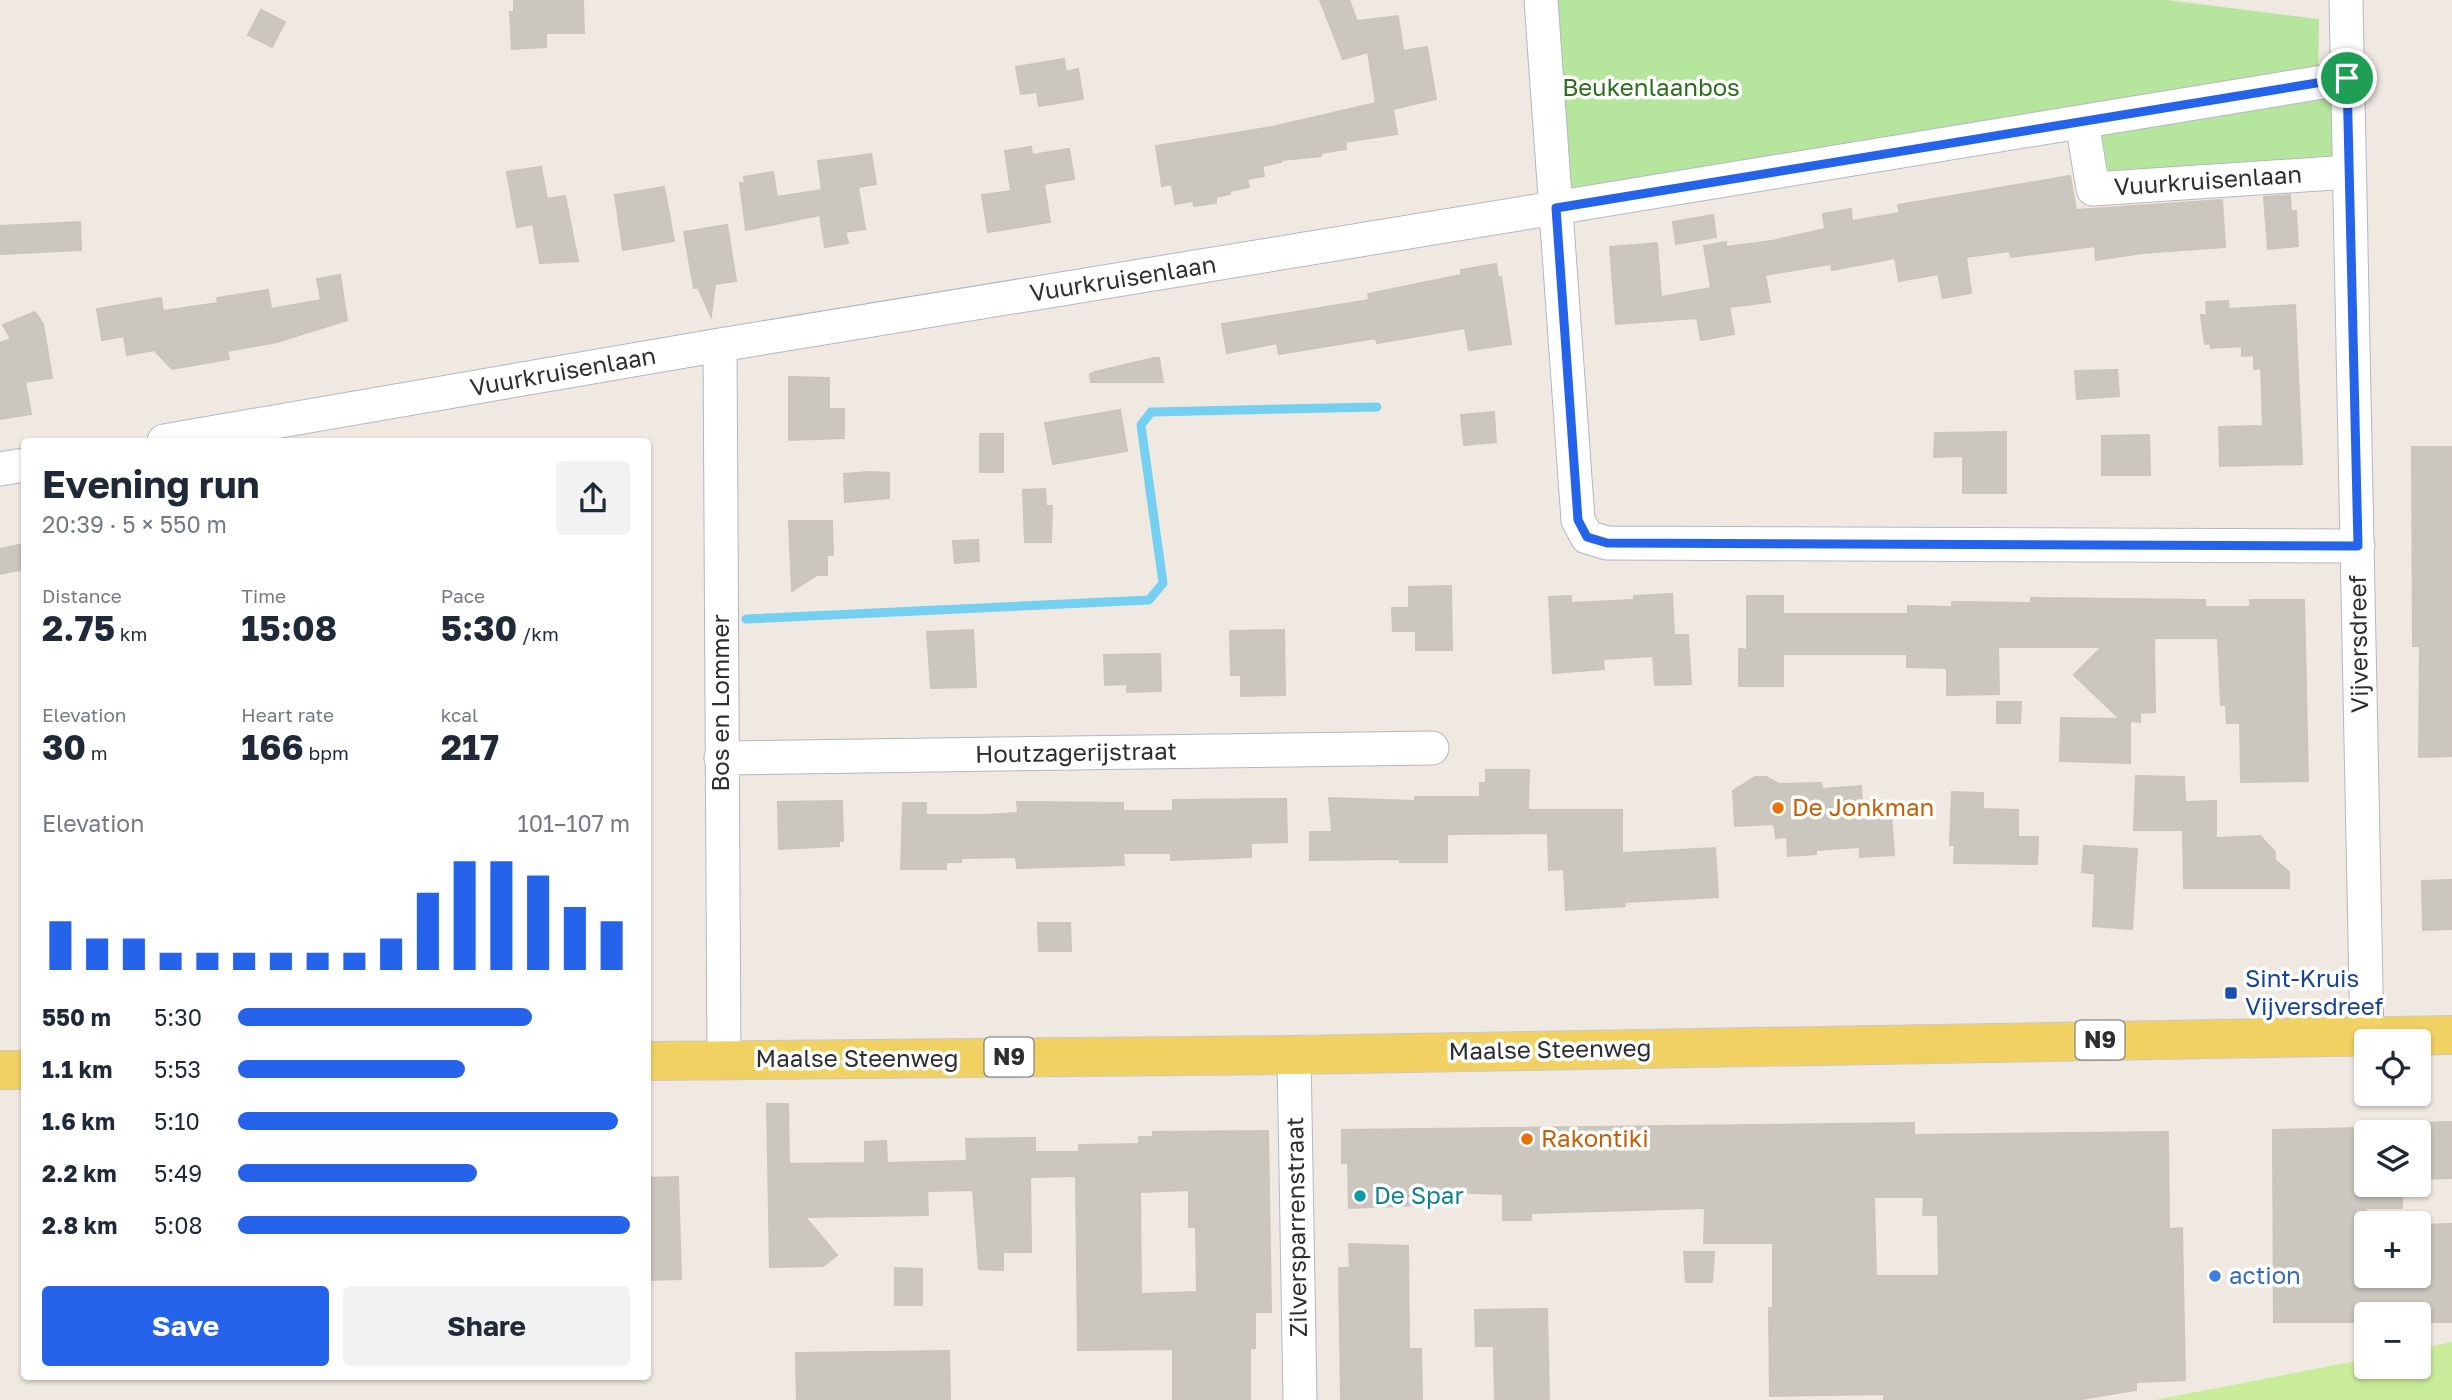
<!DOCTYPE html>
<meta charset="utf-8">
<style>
body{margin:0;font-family:"Golos Text",sans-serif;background:#f2f2f3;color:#1f2937;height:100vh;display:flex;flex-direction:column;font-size:26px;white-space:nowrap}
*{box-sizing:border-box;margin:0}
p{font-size:23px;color:#747a83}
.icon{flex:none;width:38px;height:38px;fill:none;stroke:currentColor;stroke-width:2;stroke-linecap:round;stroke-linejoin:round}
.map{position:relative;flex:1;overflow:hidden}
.details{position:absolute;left:21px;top:438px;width:630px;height:942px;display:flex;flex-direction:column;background:#fff;border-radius:7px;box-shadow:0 2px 5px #0004}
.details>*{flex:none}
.controls{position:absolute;left:2354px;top:1029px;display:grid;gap:14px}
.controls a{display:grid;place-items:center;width:77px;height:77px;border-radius:7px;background:#fff;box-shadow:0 2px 5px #0004;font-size:35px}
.pin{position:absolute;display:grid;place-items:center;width:60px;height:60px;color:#fff;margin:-30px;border:4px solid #fff;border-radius:50%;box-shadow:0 2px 7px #0007}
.round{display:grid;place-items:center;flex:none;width:74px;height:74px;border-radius:7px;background:#f2f2f3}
.headline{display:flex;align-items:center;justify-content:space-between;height:119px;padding:0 21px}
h1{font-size:38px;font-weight:700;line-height:52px}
.figures{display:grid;grid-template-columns:repeat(3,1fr);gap:10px;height:119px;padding:7px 21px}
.figures div{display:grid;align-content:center}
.figures b{font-size:35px;font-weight:700}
.figures small{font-size:19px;font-weight:400}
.figures p{font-size:19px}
.chart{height:196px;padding:14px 21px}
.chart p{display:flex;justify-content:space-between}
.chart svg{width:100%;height:126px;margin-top:7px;stroke:#2563eb;stroke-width:6}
.cta{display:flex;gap:14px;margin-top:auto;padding:14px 21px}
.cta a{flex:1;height:80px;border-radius:7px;background:#2563eb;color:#fff;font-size:28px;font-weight:700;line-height:80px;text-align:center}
.cta a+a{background:#f2f2f3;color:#1f2937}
ul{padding:0 21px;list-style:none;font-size:23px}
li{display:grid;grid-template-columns:112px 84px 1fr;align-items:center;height:52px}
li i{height:18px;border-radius:9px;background:#2563eb}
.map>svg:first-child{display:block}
.green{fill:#b6e59e}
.pitch{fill:#c9ec9a}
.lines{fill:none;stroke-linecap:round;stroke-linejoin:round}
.stream{stroke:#75cff0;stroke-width:9}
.building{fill:#cbc7bf;stroke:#cbc5ba;stroke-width:2;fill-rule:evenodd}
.street-casing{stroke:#b4b7c1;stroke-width:35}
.primary-casing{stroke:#c9c9c9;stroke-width:40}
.street{stroke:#fff;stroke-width:33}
.primary{stroke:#f2d163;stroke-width:38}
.route-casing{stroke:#fff;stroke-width:14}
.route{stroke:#2563eb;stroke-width:9}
.food-dot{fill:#e8710a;stroke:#fff;stroke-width:2.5}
.transit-dot{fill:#1a4fb4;stroke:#fff;stroke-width:2.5}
.culture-dot{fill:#0f9aa8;stroke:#fff;stroke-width:2.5}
.shop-dot{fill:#3f7fe0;stroke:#fff;stroke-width:2.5}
.labels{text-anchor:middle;stroke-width:7;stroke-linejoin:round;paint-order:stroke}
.shield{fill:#fff;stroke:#6d6d6d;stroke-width:2}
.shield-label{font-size:23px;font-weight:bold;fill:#2e2e2e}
.park-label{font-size:24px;fill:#2c6e1b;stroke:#fff}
.street-label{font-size:24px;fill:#2e2e2e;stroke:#fff}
.food-label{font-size:24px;fill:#c56008;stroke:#fff;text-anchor:start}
.transit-label{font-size:24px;fill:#164399;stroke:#fff;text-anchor:start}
.culture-label{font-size:24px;fill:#0d838f;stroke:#fff;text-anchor:start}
.shop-label{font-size:24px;fill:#366cbe;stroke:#fff;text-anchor:start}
</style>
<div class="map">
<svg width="2452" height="1400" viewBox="0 0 2452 1400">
<rect width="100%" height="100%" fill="#efe9e1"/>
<path class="green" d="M 1558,0 L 2167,0 L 2319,19 L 2318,74 L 1567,190 Z
M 2327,95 L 2335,103 L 2341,145 L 2332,157 L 2111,176 L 2102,172 L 2100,129 Z"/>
<path class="pitch" d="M 2452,1342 L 2452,1400 L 2155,1400 L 2366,1359 L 2366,1367 L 2418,1367 L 2419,1349 Z"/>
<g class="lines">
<path class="stream" d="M 746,619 L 1149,600 L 1163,583 L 1141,425 L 1151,412 L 1377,407"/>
</g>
<path class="building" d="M 514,0 L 583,0 L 584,33 L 546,33 L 546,47 L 512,49 L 510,12 L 514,12 Z
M 1320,0 L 1349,0 L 1357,21 L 1398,16 L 1403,51 L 1427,47 L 1436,99 L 1393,109 L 1397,134 L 1345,142 L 1346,149 L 1321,153 L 1321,156 L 1281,160 L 1281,162 L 1262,166 L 1264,176 L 1247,179 L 1249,187 L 1229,191 L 1230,194 L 1216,197 L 1216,203 L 1194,206 L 1193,201 L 1175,204 L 1172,184 L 1162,186 L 1156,146 L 1272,127 L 1376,103 L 1368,52 L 1343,59 Z
M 261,10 L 285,22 L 272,47 L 248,35 Z
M 1064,59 L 1066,72 L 1078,69 L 1083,99 L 1039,106 L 1037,92 L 1021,94 L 1016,67 Z
M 1031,147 L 1032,155 L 1069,149 L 1074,179 L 1044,184 L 1050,222 L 988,232 L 982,195 L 1011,191 L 1005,151 Z
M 871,154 L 876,184 L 858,187 L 865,229 L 845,232 L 848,243 L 825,247 L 820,215 L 746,230 L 740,183 L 745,183 L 744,177 L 773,172 L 777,197 L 822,190 L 818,161 Z
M 541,167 L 547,199 L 565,196 L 578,261 L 540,263 L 533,224 L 517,227 L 507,172 Z
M 2070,176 L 2076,210 L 2222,200 L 2225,247 L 2142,253 L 2096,260 L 2095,246 L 2011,257 L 2010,251 L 1966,257 L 1971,293 L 1943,298 L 1938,274 L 1899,281 L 1895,258 L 1832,270 L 1831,264 L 1765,275 L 1770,302 L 1729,307 L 1734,334 L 1701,340 L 1697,318 L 1616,324 L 1610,247 L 1657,243 L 1661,297 L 1711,288 L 1704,246 L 1726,242 L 1726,247 L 1772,241 L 1825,229 L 1823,214 L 1851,209 L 1852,221 L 1900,213 L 1898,205 Z
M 664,187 L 674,241 L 623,250 L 615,195 Z
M 2290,195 L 2291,212 L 2296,211 L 2298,246 L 2268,249 L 2264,197 Z
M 1713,215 L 1716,237 L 1676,244 L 1673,222 Z
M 80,222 L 81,250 L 0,254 L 0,226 Z
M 727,225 L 736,281 L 715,284 L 711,316 L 698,287 L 694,288 L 684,232 Z
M 1496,264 L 1498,277 L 1501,277 L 1511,344 L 1469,350 L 1465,328 L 1377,343 L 1376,338 L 1279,354 L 1277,343 L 1227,353 L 1222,324 L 1369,300 L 1368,294 L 1461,275 L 1461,270 Z
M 340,275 L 347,320 L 277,342 L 227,351 L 229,359 L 172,369 L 154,350 L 127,355 L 124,336 L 102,340 L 97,309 L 161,298 L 163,311 L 218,303 L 217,298 L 268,290 L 271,309 L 321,300 L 317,279 Z
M 2228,301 L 2229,309 L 2295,305 L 2302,464 L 2220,466 L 2219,427 L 2263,426 L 2261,368 L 2254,369 L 2254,355 L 2242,356 L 2242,346 L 2211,348 L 2210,343 L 2205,344 L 2201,315 L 2207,315 L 2206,302 Z
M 35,312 L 43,324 L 52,378 L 25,382 L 31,414 L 0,419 L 0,343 L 11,339 L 3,325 Z
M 1154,358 L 1159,358 L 1163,382 L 1091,382 L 1090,374 L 1095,372 Z
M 2117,370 L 2119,396 L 2077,399 L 2075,371 Z
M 789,377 L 829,378 L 829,409 L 844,409 L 844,438 L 789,440 Z
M 1120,410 L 1127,451 L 1053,464 L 1045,423 Z
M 1494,412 L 1496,442 L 1464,445 L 1461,415 Z
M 2006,432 L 2006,493 L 1963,493 L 1963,456 L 1934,457 L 1935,433 Z
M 980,434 L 1003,434 L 1003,472 L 980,472 Z
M 2149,435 L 2150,475 L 2102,475 L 2102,436 Z
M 2412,447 L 2452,447 L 2452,756 L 2419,757 L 2420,646 L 2413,646 Z
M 869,472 L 889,473 L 889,498 L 845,502 L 844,474 Z
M 1045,489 L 1046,506 L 1052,506 L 1051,542 L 1025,542 L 1023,490 Z
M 789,521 L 832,521 L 833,555 L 827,555 L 827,575 L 817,575 L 792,591 Z
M 978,540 L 979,561 L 955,563 L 953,541 Z
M 24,544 L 24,569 L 0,574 L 0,549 Z
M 1451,586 L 1452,650 L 1416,650 L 1416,631 L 1393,631 L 1392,608 L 1409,608 L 1409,587 Z
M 1672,594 L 1674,635 L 1688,635 L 1691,684 L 1655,685 L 1653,656 L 1603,659 L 1604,669 L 1553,673 L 1549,597 L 1571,596 L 1571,603 L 1634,600 L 1634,596 Z
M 1747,596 L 1783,596 L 1783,614 L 1908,614 L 1908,606 L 1952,607 L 1952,602 L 2031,603 L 2031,598 L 2205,600 L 2205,607 L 2250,607 L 2250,600 L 2304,600 L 2308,781 L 2241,782 L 2240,723 L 2227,723 L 2226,705 L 2221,705 L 2218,638 L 2154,638 L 2155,712 L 2140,713 L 2140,722 L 2130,721 L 2130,763 L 2060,761 L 2061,718 L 2120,719 L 2074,675 L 2102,647 L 1998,647 L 1999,694 L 1947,695 L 1947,668 L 1907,667 L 1907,654 L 1783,654 L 1783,686 L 1739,686 L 1739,649 L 1747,650 Z
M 973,630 L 976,687 L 931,688 L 927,632 Z
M 1284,630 L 1285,695 L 1241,696 L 1241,675 L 1231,675 L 1230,631 Z
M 1160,654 L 1161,691 L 1127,692 L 1127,684 L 1105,685 L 1104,655 Z
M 1997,702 L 2021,702 L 2020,723 L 1997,723 Z
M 1486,770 L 1529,770 L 1528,810 L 1622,810 L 1622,853 L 1715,848 L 1718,897 L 1624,902 L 1625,906 L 1566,910 L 1564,869 L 1549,870 L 1548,833 L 1447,834 L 1447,862 L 1400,862 L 1400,859 L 1310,860 L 1310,832 L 1332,832 L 1329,798 L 1415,801 L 1415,797 L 1480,797 L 1480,783 L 1486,783 Z
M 2136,776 L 2184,777 L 2185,802 L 2216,801 L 2216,838 L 2260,836 L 2275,852 L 2275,860 L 2289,872 L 2289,888 L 2184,888 L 2183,830 L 2134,830 Z
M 1755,777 L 1766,777 L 1779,784 L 1821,783 L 1822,789 L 1861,786 L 1862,801 L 1880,800 L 1881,816 L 1891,815 L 1894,855 L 1860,857 L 1860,847 L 1816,850 L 1816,854 L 1788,856 L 1787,837 L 1776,838 L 1774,824 L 1735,826 L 1733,791 Z
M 1952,792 L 1983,793 L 1983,809 L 2018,810 L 2018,837 L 2038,837 L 2037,864 L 1954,863 L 1955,845 L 1950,845 Z
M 1286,799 L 1287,842 L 1251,843 L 1251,857 L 1171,860 L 1171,853 L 1123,853 L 1124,865 L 1017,868 L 1016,857 L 961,858 L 961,862 L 946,862 L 946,869 L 901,869 L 903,803 L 926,803 L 926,815 L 985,815 L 1018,813 L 1017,802 L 1123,803 L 1123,811 L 1173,811 L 1173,800 Z
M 842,801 L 843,841 L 839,841 L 839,846 L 779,849 L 778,802 Z
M 2084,846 L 2137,849 L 2132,929 L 2093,926 L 2095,874 L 2082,872 Z
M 2452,880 L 2452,929 L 2423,930 L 2422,881 Z
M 1038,923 L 1070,923 L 1071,951 L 1039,951 Z
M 767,1104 L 788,1104 L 789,1164 L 865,1163 L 865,1142 L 886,1141 L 887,1163 L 967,1161 L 966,1139 L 1035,1138 L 1035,1152 L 1079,1152 L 1079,1145 L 1139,1144 L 1139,1137 L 1153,1137 L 1153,1132 L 1268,1131 L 1271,1312 L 1255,1312 L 1255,1348 L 1250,1348 L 1250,1400 L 1173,1400 L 1173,1349 L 1078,1350 L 1076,1176 L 1030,1177 L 1031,1252 L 1003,1252 L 1003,1270 L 979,1269 L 973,1190 L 927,1191 L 928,1215 L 805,1217 L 837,1255 L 823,1266 L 770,1267 ZM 1189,1190 L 1189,1227 L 1196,1227 L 1197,1292 L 1141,1294 L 1140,1192 Z
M 2452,1122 L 2452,1178 L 2418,1179 L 2418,1123 Z
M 1914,1123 L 1914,1135 L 2168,1132 L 2169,1229 L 2182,1228 L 2185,1380 L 2136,1382 L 2136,1390 L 2076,1400 L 1884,1400 L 1884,1394 L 1770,1396 L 1769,1308 L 1773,1308 L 1773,1243 L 1704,1243 L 1705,1208 L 1531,1213 L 1531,1220 L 1503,1220 L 1503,1194 L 1449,1192 L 1449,1204 L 1349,1208 L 1348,1163 L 1342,1163 L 1342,1130 ZM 1874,1197 L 1924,1197 L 1923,1215 L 1938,1215 L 1939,1276 L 1876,1276 Z
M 2362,1128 L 2362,1185 L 2402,1185 L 2402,1208 L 2366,1208 L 2366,1276 L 2418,1276 L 2418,1225 L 2452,1224 L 2452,1322 L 2418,1322 L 2418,1314 L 2366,1314 L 2366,1322 L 2274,1322 L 2273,1130 Z
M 678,1177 L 681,1279 L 648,1280 L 648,1178 Z
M 1349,1244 L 1408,1246 L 1409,1349 L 1421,1349 L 1422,1400 L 1341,1400 L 1339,1268 L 1350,1268 Z
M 1684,1252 L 1714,1252 L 1712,1282 L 1686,1282 Z
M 895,1268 L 922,1269 L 922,1305 L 895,1305 Z
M 1547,1309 L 1549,1400 L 1495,1400 L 1494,1346 L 1476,1346 L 1475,1310 Z
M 949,1351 L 950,1400 L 797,1400 L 796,1353 Z"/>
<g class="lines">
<g class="street-casing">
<path id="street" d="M 1541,0 L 1578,520 L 1587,537 L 1607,543 L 2358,546
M 2346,0 L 2367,1037
M 2082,122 L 2093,189 L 2349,172
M 720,345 L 724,1060
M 164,441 L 720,345 L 2347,78
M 0,469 L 24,465
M 721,758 L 1432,748
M 1294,1055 L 1300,1400"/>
</g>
<g class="primary-casing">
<path id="primary" d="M 648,1061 L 1294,1055 L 2452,1035
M 0,1070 L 24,1070"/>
</g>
<use href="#street" class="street"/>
<use href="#primary" class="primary"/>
</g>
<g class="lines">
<g class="route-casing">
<path id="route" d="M 2347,78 L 2358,546 L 1607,543 L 1587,537 L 1578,520 L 1556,208 Z"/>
</g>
<use href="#route" class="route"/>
</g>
<g class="food-dot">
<circle cx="1778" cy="808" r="7"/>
<circle cx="1527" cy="1139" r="7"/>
</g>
<rect class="transit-dot" x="2224" y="986" width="14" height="14" rx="3.5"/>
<circle class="culture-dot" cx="1360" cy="1196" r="7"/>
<circle class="shop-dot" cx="2215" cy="1276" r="7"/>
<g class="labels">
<g class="shield">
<rect x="2075.5" y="1020.5" width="49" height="39" rx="5"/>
<rect x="984.5" y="1037.5" width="49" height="39" rx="5"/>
</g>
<g class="shield-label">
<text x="2100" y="1048">N9</text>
<text x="1009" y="1065">N9</text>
</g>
<g class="park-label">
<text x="1651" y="96">Beukenlaanbos</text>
</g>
<g class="street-label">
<text transform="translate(2208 181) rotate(-4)" y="8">Vuurkruisenlaan</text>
<text transform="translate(1123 279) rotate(-9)" y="8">Vuurkruisenlaan</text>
<text transform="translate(563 372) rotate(-10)" y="8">Vuurkruisenlaan</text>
<text transform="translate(2359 644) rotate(-91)" y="8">Vijversdreef</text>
<text transform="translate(721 703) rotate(-90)" y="8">Bos en Lommer</text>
<text transform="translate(1076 753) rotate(-1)" y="8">Houtzagerijstraat</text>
<text transform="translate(1550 1050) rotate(-1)" y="8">Maalse Steenweg</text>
<text x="857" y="1067">Maalse Steenweg</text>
<text transform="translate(1297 1227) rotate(-91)" y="8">Zilversparrenstraat</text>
</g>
<g class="food-label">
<text x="1792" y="816">De Jonkman</text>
<text x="1541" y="1147">Rakontiki</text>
</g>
<g class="transit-label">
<text x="2245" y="987">Sint-Kruis<tspan x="2245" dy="28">Vijversdreef</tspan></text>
</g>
<g class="culture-label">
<text x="1374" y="1204">De Spar</text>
</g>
<g class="shop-label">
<text x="2229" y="1284">action</text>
</g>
</g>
</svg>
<div class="controls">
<a><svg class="icon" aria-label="locate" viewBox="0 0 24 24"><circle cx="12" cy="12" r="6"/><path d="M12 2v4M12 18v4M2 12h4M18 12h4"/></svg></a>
<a><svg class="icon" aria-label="layers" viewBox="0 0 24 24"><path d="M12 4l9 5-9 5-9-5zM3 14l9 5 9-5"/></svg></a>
<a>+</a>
<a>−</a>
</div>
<div class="pin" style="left:2347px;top:78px;background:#1e9e55"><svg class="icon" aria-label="arrive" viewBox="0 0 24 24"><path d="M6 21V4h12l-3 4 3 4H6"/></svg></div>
<section class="details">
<div class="headline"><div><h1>Evening run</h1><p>20:39 · 5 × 550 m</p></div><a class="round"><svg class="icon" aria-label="share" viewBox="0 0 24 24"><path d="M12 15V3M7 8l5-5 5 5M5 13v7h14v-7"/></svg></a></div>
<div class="figures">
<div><p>Distance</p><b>2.75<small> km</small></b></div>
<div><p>Time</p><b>15:08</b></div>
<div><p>Pace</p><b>5:30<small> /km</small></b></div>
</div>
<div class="figures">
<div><p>Elevation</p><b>30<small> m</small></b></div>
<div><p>Heart rate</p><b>166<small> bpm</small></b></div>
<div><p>kcal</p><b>217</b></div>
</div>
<div class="chart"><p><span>Elevation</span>101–107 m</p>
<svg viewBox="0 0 160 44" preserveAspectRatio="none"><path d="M5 44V27M15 44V33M25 44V33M35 44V38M45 44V38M55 44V38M65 44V38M75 44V38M85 44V38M95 44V33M105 44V17M115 44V6M125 44V6M135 44V11M145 44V22M155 44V27"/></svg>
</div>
<ul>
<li><b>550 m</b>5:30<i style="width:75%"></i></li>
<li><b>1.1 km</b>5:53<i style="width:58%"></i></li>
<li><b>1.6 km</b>5:10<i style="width:97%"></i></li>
<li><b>2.2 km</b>5:49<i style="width:61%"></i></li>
<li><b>2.8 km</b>5:08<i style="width:100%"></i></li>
</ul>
<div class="cta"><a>Save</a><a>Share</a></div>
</section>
</div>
